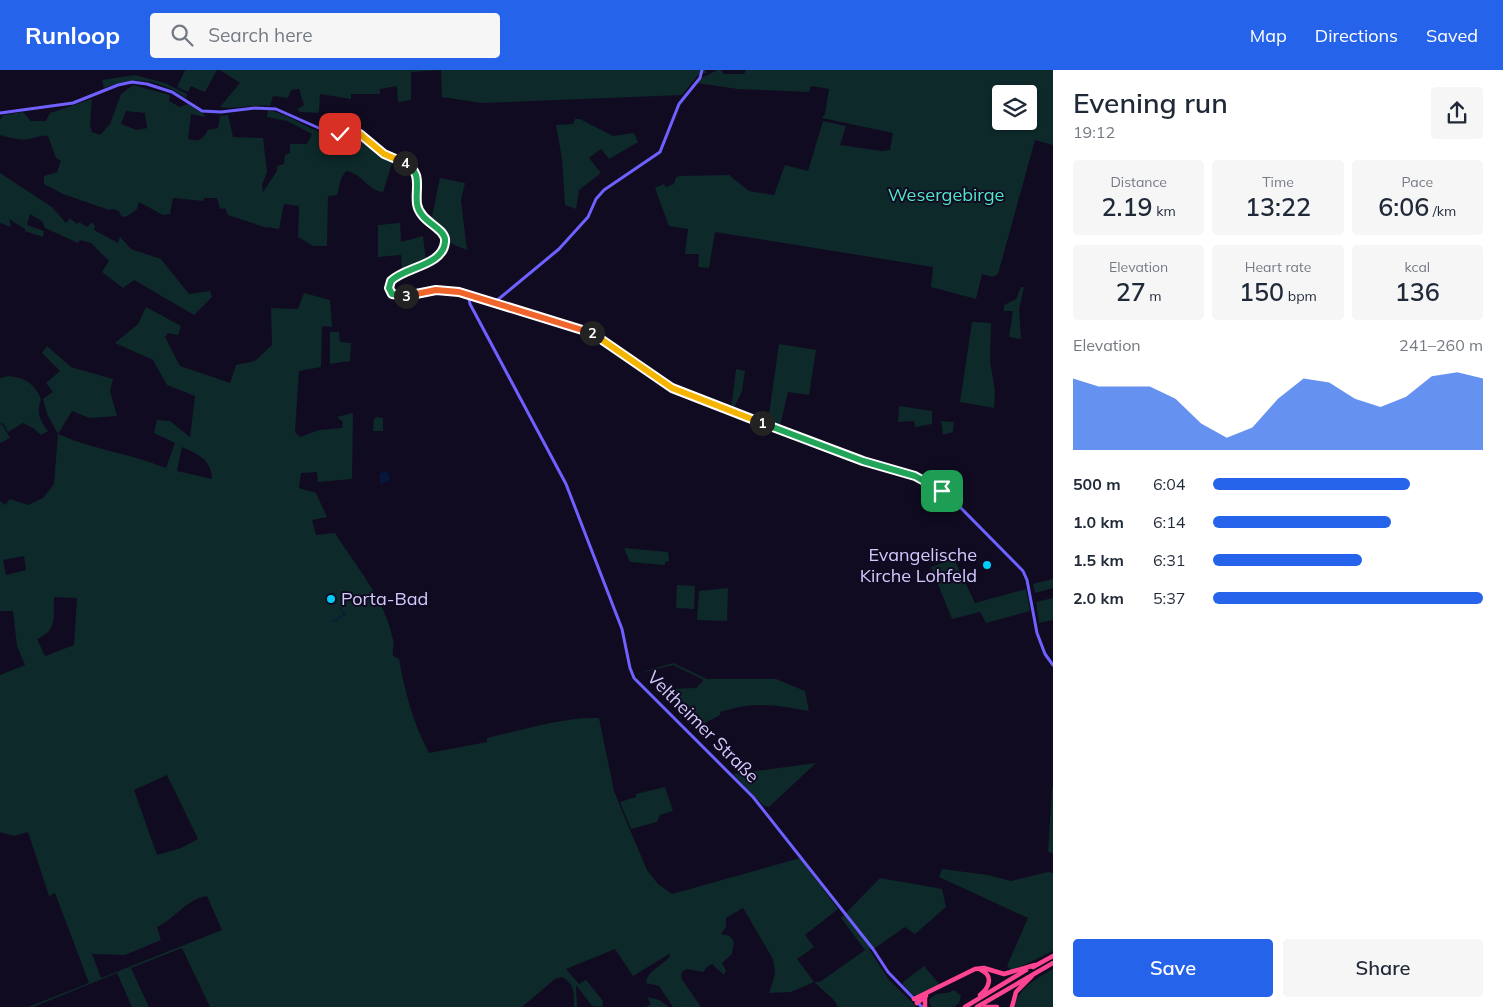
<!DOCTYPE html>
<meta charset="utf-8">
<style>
body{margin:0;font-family:Mulish,sans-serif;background:#f6f6f7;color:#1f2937;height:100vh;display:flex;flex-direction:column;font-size:19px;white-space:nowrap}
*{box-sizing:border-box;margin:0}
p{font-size:16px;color:#747a83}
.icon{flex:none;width:28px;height:28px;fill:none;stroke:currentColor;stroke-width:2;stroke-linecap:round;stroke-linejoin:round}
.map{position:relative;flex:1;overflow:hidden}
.panel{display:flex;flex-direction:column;background:#fff;width:450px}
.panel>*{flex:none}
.buttons{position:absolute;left:992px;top:15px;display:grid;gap:10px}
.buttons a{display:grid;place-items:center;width:45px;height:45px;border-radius:5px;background:#fff;box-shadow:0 1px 4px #0004;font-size:25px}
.pin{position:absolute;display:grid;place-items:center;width:42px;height:42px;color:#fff;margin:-21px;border-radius:10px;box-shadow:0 2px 8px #0006}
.km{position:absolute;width:25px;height:25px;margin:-12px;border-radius:50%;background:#222;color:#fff;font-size:14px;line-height:25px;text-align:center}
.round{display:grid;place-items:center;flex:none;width:52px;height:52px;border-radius:5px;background:#f6f6f7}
.overview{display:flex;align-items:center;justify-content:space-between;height:85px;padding:0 20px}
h1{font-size:28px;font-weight:600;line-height:38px}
.stats{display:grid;grid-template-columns:repeat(3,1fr);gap:8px;height:85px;padding:5px 20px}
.stats div{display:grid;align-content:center;border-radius:5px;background:#f6f6f7;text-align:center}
.stats b{font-size:25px;font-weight:600}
.stats small{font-size:14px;font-weight:400}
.stats p{font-size:14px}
.chart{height:140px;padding:10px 20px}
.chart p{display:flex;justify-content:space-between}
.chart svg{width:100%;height:90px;margin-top:5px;fill:#2563eb;opacity:.7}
.cta{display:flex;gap:10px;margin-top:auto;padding:10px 20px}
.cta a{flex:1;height:58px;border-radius:5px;background:#2563eb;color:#fff;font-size:20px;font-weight:600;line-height:58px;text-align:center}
.cta a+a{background:#f6f6f7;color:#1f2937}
ul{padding:0 20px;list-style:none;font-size:16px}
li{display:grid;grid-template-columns:80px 60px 1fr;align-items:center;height:38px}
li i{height:12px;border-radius:6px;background:#2563eb}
header{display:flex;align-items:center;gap:30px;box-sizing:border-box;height:70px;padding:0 25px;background:#2563eb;color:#fff}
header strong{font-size:24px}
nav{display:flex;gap:28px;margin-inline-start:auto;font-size:18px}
.search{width:350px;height:45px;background:#f6f6f7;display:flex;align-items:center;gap:12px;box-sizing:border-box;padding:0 18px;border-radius:5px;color:#747a83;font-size:19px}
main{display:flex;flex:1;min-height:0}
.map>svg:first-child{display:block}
.green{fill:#0e292a;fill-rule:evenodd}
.water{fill:#06173e}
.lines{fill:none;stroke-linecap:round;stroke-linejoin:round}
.stream{stroke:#06173e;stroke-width:1}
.secondary{stroke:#6f61ff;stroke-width:3}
.highway{stroke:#ff4592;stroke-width:4.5}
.split-1-casing{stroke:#fff;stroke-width:10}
.split-2-casing{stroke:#fff;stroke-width:10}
.split-3-casing{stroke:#fff;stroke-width:10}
.split-4-casing{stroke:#fff;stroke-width:10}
.split-5-casing{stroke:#fff;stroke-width:10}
.split-1{stroke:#22a559;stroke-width:6}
.split-2{stroke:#f5b400;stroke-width:6}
.split-3{stroke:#f0652b;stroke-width:6}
.split-4{stroke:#22a559;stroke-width:6}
.split-5{stroke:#f5b400;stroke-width:6}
.poi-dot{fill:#00cdf5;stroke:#100b20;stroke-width:2}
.labels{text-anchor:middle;stroke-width:4;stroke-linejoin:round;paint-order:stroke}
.park-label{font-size:18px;fill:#4fe6ca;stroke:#100b20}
.poi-label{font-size:18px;fill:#d4caff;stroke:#100b20;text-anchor:end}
.street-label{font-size:18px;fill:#d4caff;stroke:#100b20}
</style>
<header>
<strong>Runloop</strong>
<div class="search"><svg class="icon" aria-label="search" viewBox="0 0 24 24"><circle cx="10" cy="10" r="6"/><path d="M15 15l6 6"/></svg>Search here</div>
<nav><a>Map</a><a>Directions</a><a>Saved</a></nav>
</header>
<main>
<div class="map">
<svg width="1053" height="937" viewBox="0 0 1053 937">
<rect width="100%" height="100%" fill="#100b20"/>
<path class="green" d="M 185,0 L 217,0 L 205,22 L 191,16 L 188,22 L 177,17 Z
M 220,0 L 705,0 L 707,3 L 699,4 L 682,25 L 482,33 L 442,27 L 441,0 L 411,2 L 411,30 L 398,32 L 397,16 L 380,19 L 380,24 L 351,24 L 351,29 L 320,24 L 319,43 L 300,42 L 297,39 L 304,35 L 299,19 L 291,20 L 288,28 L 273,26 L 270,36 C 256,34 232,40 220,37 L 240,13 Z
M 718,0 L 721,0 L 724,4 L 744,4 L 746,0 L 1053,0 L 1053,75 L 1035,70 L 998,204 L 993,207 L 982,204 L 976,229 L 931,217 L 933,197 L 715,162 L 709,198 L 698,197 L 699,184 L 685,184 L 688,159 L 669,156 L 655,118 L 664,114 L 666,117 L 674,114 L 676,107 L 680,106 L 729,105 L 749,121 L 774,125 L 785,95 L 808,101 L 823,51 L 846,56 L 840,75 L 882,81 L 890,80 L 893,63 L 822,48 L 825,44 L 829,19 L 811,16 L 809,22 L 738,19 L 697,13 L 703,7 ZM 1001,24 L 1029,24 L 1029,51 L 1001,51 Z
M 135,5 L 165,13 L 187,24 L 186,28 C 159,9 133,5 104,18 L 102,10 Z
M 133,15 L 170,25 L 169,31 L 180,37 L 187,34 L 204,44 L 205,47 L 191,44 L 188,69 C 200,72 202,70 208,60 L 218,58 L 220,46 L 228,45 L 233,67 L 263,68 L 267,102 L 262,115 L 263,122 L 277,101 L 277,96 L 284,94 L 285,85 L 290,83 L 290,74 L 307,74 L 312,64 L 287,51 L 267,47 L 268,40 C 291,45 310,61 332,66 C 341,69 350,63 359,67 C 372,71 379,85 393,90 L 383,122 C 367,120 362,103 346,101 L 341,109 L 337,125 L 328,126 L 327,176 L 313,176 L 298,167 L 299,136 L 284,134 L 279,159 L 268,157 L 267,158 L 228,145 L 225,138 L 220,139 L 217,128 L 204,128 L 203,131 L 173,128 L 170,144 L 163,145 L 139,132 L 137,139 L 126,147 L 121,146 L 119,141 L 113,139 L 109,140 L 63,124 L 44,114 L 44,106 L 57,102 L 61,91 L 56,88 L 48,66 C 39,65 37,68 29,69 C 19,71 9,67 0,65 L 0,50 L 3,45 L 23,42 L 31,51 L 46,51 L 50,43 L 92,29 L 90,55 L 92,62 L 100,65 L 110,54 L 121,24 ZM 126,41 L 145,43 L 147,58 L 137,60 L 121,54 Z
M 575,49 L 580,49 L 613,66 L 634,63 L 638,72 L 609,89 L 601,79 L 589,88 L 601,103 L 579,120 L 576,139 L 565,135 L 562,89 L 556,55 L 573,54 Z
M 0,103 L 52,137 L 66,153 L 70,148 L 77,154 L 79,152 L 87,157 L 92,152 L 95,156 L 94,160 L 118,173 L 120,167 L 131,179 L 161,189 L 189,224 L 210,221 L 212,227 L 194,245 L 134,210 L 123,218 L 102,202 L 109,191 L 91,173 L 80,170 L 78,173 L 45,158 L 42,151 L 30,144 L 27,155 L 44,161 L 43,167 L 25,161 L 25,159 L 9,149 L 11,157 L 0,153 Z
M 440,108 L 465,113 L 461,130 L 467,180 L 447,172 L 446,163 L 431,151 Z
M 400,153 L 401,172 L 423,166 L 426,191 L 408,200 L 402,199 L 401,185 L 378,187 L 378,155 Z
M 1021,217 L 1024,217 L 1019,240 L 1021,269 L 1009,267 L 1013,241 L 1004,241 L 1004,235 L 1016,229 Z
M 304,223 L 330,230 L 332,257 L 322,256 L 321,297 L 299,301 L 295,362 L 300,367 L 319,360 L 342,358 L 343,352 L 337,347 L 353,343 L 352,409 L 318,412 L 317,402 L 301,403 L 299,418 L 316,423 L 327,447 L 312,450 L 316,465 L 335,463 C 357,498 385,529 393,570 C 395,576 392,580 393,586 L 399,589 C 405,622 413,653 429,683 L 487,672 L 487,668 C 523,660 562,647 599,648 L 614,721 L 630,760 L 647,800 L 658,814 L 672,824 L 800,788 L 838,839 L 805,865 L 814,877 L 797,889 L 814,912 L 820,912 L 865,880 L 841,848 L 880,808 L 942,819 L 946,837 L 915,864 L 905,857 L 875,878 L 869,879 L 889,910 L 917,937 L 838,937 L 834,930 L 814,912 L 791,922 L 769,923 L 775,904 L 773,889 L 743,838 L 726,848 L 726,857 L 721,864 L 730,866 L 734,872 L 732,884 L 722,893 L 726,900 L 724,905 L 712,894 L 707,897 L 703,902 L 687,899 L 682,902 L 681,908 L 701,937 L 673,937 L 659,916 L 646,913 C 648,899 663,896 670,886 L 669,884 L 633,906 L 615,879 L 566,899 L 579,914 L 586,910 L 603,931 L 602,937 L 592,936 L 576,915 L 577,937 L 574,937 C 574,923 575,914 562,907 L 555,909 L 522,937 L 210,937 L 182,878 L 131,898 L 149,937 L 132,937 L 117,903 L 33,937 L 28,937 L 89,913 L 55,823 L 49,826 L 28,762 L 14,766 L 0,762 L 0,605 L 25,595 L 17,576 L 13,541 L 0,541 L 0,431 L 5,435 L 10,429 L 28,435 L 43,428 L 54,414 L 58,364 L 47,344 L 43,329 L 53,322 L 46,313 L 60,301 L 42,283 L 47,276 L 71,297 L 113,309 L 110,321 L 117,346 L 89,348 L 72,341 L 58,364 C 94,380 129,383 166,398 L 175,373 L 154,363 L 157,350 L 170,351 L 190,367 L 195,326 L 167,315 L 153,290 L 115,273 L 138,254 L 146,237 L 181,256 L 178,265 L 168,263 L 165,267 L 180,296 L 230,313 L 236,295 L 255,291 L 272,275 L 271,238 L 298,239 ZM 182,377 C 199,385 211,389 212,409 L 177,401 ZM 24,486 L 26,500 L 6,505 L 3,490 ZM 54,527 L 77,528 L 74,575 L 45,586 L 37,569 C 58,560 53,547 54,527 ZM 167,705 L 198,769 L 181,778 L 157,785 L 134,720 ZM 207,826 L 222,860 L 101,908 L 92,884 L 125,885 L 161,870 L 157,857 C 175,849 186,829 207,826 Z
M 972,252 L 991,253 L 990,291 L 995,321 L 994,338 L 960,332 Z
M 330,262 L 339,262 L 340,272 L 351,273 L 350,291 L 330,294 Z
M 779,274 L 816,280 L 809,325 L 788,322 L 780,356 L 768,351 Z
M 736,299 L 745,301 L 742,321 L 734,338 L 731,339 Z
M 8,306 C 24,307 36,314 41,330 C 36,342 40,351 48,361 L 41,365 L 33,358 L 23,353 L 8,362 L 3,353 L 0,354 L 0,308 Z
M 899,336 L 932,341 L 932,354 L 915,357 L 914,351 L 898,352 Z
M 377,347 L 383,348 L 383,361 L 373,361 L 374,349 Z
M 941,351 L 954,352 L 953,362 L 943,365 Z
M 2,354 L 10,368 L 0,373 L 0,355 Z
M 624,478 L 668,482 L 669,491 L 665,492 L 665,495 L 630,492 Z
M 954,489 L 975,533 L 1026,519 L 1030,541 L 986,553 L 980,542 L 952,549 L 931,497 Z
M 1053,509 L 1053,518 L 1035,523 L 1033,514 Z
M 677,515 L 695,516 L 694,539 L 676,538 Z
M 728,518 L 727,551 L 697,550 L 699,521 Z
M 1053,528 L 1053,550 L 1039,553 L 1036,532 Z
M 673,593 L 707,609 L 776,609 L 805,621 L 809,641 C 774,635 756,631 720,642 L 720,645 L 701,655 L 664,619 L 696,618 L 703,611 L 702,609 L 673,595 L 636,604 Z
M 816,693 L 769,737 L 764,736 L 733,704 Z
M 665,717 L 673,741 L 660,745 L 657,752 L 631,759 L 620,732 L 636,727 L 636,724 Z
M 1052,718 L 1053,718 L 1053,783 L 1048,782 Z
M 942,799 L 988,805 L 1011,811 L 1048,802 L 1053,803 L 1053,881 L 1012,901 L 1007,896 L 1028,848 L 939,807 Z
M 924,896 L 940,915 L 917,926 L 913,925 L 903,915 L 903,912 Z
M 1053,899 L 1053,937 L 1014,937 C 1019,917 1036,909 1053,899 Z
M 954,920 L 961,926 L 959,933 L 954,937 L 931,937 L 929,930 C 936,920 945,926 954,920 Z
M 647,927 L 659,930 L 669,937 L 646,937 L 651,934 Z"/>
<path class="water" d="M 386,401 L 387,405 L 389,401 L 389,411 L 380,414 L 380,404 Z"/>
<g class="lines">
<path class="stream" d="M 338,550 L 338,547 L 345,545 L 340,538
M 332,551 L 337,550"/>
<path class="secondary" d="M 0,43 L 73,33 L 118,15 L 132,12 L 147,14 L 172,22 L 202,41 L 221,42 L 255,38 L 276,39 L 330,63 L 360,64 L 384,84 L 411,96 L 417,108 L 419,140 L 424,149 L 441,161 L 445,168 C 448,198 395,195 389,216 L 392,224 L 399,227 L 436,221 L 459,222 L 582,259 L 606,272 L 672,317 L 696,329 L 863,391 L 915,406 L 933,415 L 956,433 L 1023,501 L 1027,510 L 1037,563 L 1045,584 L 1053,595
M 468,224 L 470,234 L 566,414 L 622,559 L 630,598 L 634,608 L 753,727 L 873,879 L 888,902 L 922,937
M 495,232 L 559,179 L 588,147 L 596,129 L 604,120 L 660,82 L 679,34 L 700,8 L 702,0"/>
<path class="highway" d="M 1033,897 L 1053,886
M 980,925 C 989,918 994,906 981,900
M 914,929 L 975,899 L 984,898 L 1004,904 L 1035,895
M 917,933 L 926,926
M 925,937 L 925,928
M 965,937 L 1026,900
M 977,937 L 1053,893
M 985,937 L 997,937
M 1012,937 L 1016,922 L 1032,906"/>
</g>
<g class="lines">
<g class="split-1-casing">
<path id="split-1" d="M 762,353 L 863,391 L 915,406 L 942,421"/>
</g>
<g class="split-2-casing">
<path id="split-2" d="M 592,263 L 672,318 L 762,353"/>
</g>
<g class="split-3-casing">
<path id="split-3" d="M 406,226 L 436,220 L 459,222 L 592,263"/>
</g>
<g class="split-4-casing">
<path id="split-4" d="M 405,93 C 423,103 415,117 417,134 C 420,153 447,158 445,172 C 443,196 404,197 391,211 L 389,218 L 392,224 L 406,226"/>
</g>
<g class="split-5-casing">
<path id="split-5" d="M 340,64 L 360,64 L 384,84 L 405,93"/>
</g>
<use href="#split-1" class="split-1"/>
<use href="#split-2" class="split-2"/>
<use href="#split-3" class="split-3"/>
<use href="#split-4" class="split-4"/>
<use href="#split-5" class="split-5"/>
</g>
<g class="poi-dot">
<circle cx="987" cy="495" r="5"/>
<circle cx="331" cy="529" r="5"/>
</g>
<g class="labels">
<g class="park-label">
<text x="946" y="131">Wesergebirge</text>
</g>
<g class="poi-label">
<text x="977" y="491">Evangelische<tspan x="977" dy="21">Kirche Lohfeld</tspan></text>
<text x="341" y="535" text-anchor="start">Porta-Bad</text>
</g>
<g class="street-label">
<text transform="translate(703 657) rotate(45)" y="6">Veltheimer Straße</text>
</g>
</g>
</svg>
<div class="buttons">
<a><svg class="icon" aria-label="layers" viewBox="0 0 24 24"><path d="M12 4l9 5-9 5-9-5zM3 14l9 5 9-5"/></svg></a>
</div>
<div class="pin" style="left:942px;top:421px;background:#1e9e55"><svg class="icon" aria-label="arrive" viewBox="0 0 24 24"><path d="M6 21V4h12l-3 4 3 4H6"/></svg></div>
<div class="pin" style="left:340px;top:64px;background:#d93025"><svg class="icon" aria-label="check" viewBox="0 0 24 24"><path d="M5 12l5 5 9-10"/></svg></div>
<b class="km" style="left:762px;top:353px">1</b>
<b class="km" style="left:592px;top:263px">2</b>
<b class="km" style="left:406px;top:226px">3</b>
<b class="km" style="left:405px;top:93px">4</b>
</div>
<section class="panel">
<div class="overview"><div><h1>Evening run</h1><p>19:12</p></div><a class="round"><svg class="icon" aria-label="share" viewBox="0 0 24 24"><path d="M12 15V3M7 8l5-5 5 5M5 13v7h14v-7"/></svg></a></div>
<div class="stats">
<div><p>Distance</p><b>2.19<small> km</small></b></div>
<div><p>Time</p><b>13:22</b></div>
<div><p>Pace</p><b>6:06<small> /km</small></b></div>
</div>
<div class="stats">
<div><p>Elevation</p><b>27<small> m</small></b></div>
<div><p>Heart rate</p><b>150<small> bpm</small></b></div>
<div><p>kcal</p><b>136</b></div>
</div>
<div class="chart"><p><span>Elevation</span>241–260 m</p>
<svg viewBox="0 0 160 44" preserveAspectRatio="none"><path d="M0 44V9L10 13L20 13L30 13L40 19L50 31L60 38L70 33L80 19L90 9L100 11L110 19L120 23L130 18L140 8L150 6L160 9V44z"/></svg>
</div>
<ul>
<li><b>500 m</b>6:04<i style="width:73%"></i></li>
<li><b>1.0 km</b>6:14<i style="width:66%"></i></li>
<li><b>1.5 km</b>6:31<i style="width:55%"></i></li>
<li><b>2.0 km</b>5:37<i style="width:100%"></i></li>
</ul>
<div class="cta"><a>Save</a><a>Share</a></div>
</section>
</main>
